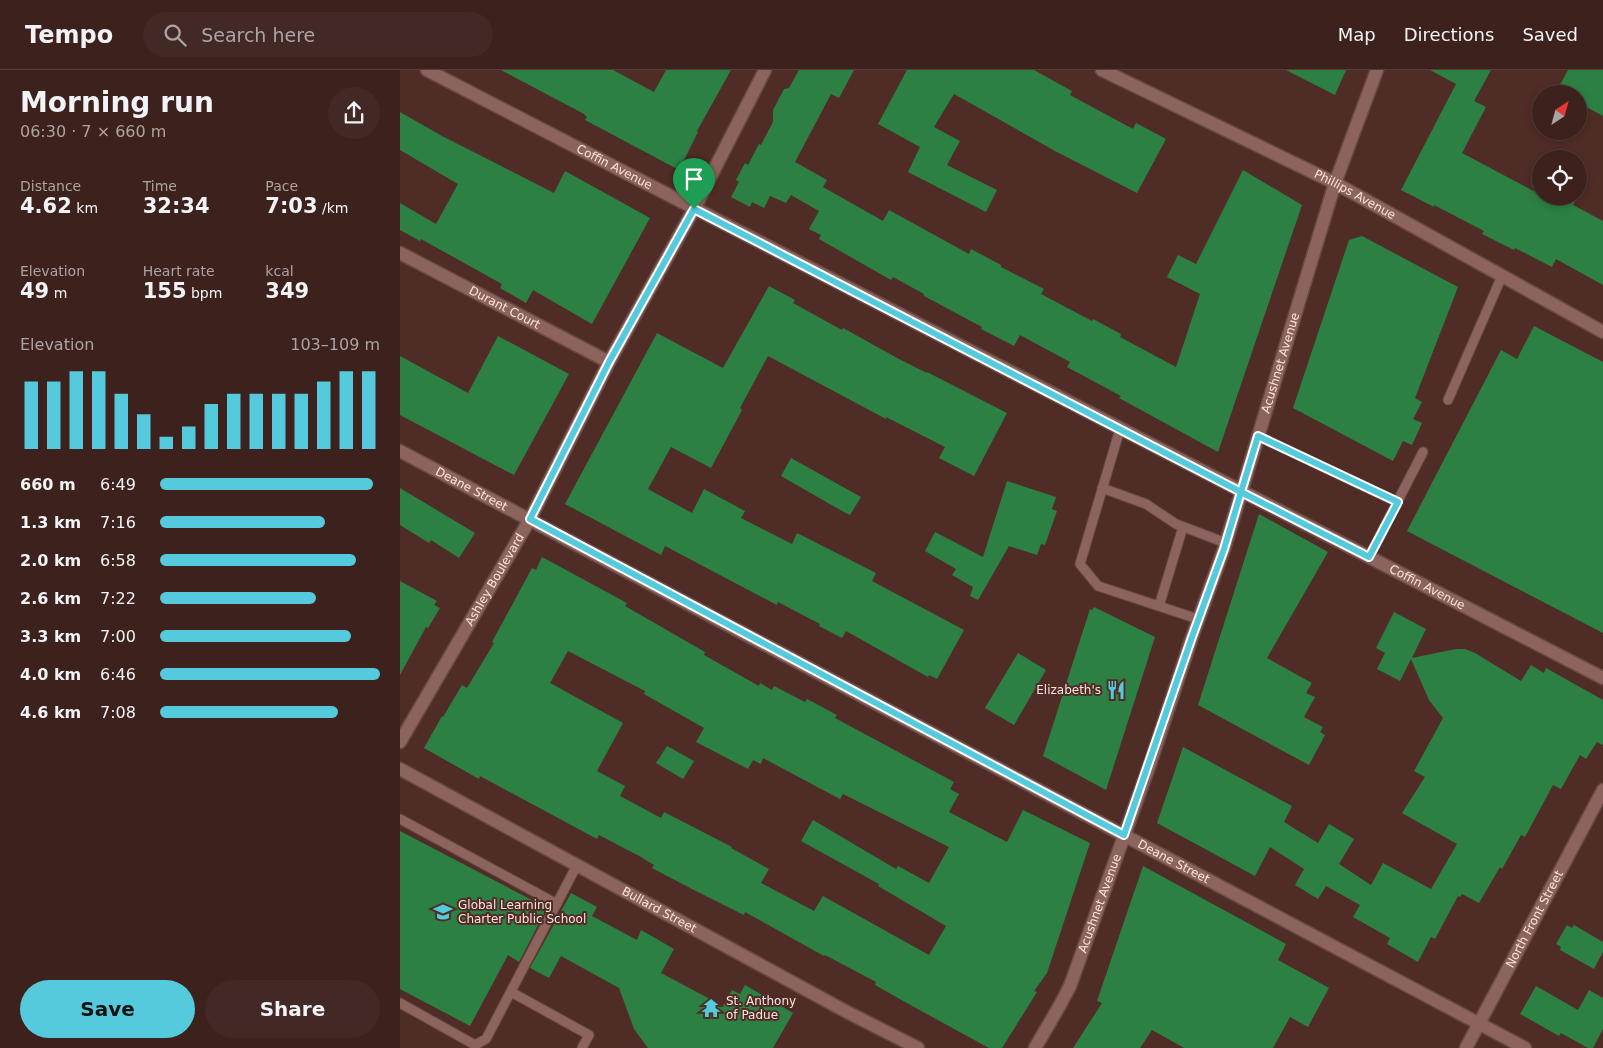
<!DOCTYPE html>
<meta charset="utf-8">
<style>
body{margin:0;font-family:"DejaVu Sans",sans-serif;background:#432925;color:#f1f3f6;height:100vh;display:flex;flex-direction:column;font-size:19px;white-space:nowrap}
*{box-sizing:border-box;margin:0}
p{font-size:16px;color:#aca3a3}
.icon{flex:none;width:28px;height:28px;fill:none;stroke:currentColor;stroke-width:2;stroke-linecap:round;stroke-linejoin:round}
.map{position:relative;flex:1;overflow:hidden}
.details{display:flex;flex-direction:column;background:#3c211c;width:400px}
.details>*{flex:none}
.needle{width:32px;rotate:36deg}
.tools{position:absolute;left:1132px;top:15px;display:grid;gap:10px}
.tools a{display:grid;place-items:center;width:55px;height:55px;border-radius:50%;background:#3c211c;box-shadow:0 2px 8px #0003,0 0 0 1px #553e3b;font-size:25px}
.pin{position:absolute;display:grid;place-items:center;width:42px;height:42px;color:#fff;margin:-51px -21px;border-radius:50% 50% 50% 0;rotate:-45deg;box-shadow:0 0 5px #0007}
.pin .icon{rotate:45deg}
.round{display:grid;place-items:center;flex:none;width:52px;height:52px;border-radius:26px;background:#432925}
.headline{display:flex;align-items:center;justify-content:space-between;height:85px;padding:0 20px}
h1{font-size:28px;font-weight:700;line-height:38px}
.stats{display:grid;grid-template-columns:repeat(3,1fr);gap:8px;height:85px;padding:5px 20px}
.stats div{display:grid;align-content:center}
.stats b{font-size:21px;font-weight:700}
.stats small{font-size:14px;font-weight:400}
.stats p{font-size:14px}
.chart{height:140px;padding:10px 20px}
.chart p{display:flex;justify-content:space-between}
.chart svg{width:100%;height:90px;margin-top:5px;stroke:#54cadc;stroke-width:6}
.cta{display:flex;gap:10px;margin-top:auto;padding:10px 20px}
.cta a{flex:1;height:58px;border-radius:30px;background:#54cadc;color:#111;font-size:20px;font-weight:700;line-height:58px;text-align:center}
.cta a+a{background:#432925;color:#f1f3f6}
ul{padding:0 20px;list-style:none;font-size:16px}
li{display:grid;grid-template-columns:80px 60px 1fr;align-items:center;height:38px}
li i{height:12px;border-radius:6px;background:#54cadc}
header{display:flex;align-items:center;gap:30px;box-sizing:border-box;height:70px;padding:0 25px;background:#3c211c;border-bottom:1px solid #553e3b}
header strong{font-size:24px}
nav{display:flex;gap:28px;margin-inline-start:auto;font-size:18px}
.search{width:350px;height:45px;background:#432925;display:flex;align-items:center;gap:12px;box-sizing:border-box;padding:0 18px;border-radius:28px;color:#aca3a3;font-size:19px}
main{display:flex;flex:1;min-height:0}
.map>svg:first-child{display:block}
.building{fill:#2c8043;fill-rule:evenodd}
.lines{fill:none;stroke-linecap:round;stroke-linejoin:round}
.service-casing{stroke:#684945;stroke-width:11}
.minor-casing{stroke:#684945;stroke-width:15}
.tertiary-casing{stroke:#684945;stroke-width:15}
.secondary-casing{stroke:#684945;stroke-width:15}
.service{stroke:#8d645d;stroke-width:9}
.minor{stroke:#8d645d;stroke-width:12}
.tertiary{stroke:#8d645d;stroke-width:12}
.secondary{stroke:#8d645d;stroke-width:12}
.route-casing{stroke:#fff;stroke-width:10}
.route{stroke:#54cadc;stroke-width:6}
.labels{text-anchor:middle;stroke-width:4;stroke-linejoin:round;paint-order:stroke}
.street-label{font-size:12px;fill:#fbe2de;stroke:#502c26}
.poi-label{font-size:12px;fill:#fbe2de;stroke:#502c26;text-anchor:start}
</style>
<header>
<strong>Tempo</strong>
<div class="search"><svg class="icon" aria-label="search" viewBox="0 0 24 24"><circle cx="10" cy="10" r="6"/><path d="M15 15l6 6"/></svg>Search here</div>
<nav><a>Map</a><a>Directions</a><a>Saved</a></nav>
</header>
<main>
<section class="details">
<div class="headline"><div><h1>Morning run</h1><p>06:30 · 7 × 660 m</p></div><a class="round"><svg class="icon" aria-label="share" viewBox="0 0 24 24"><path d="M12 15V3M7 8l5-5 5 5M5 13v7h14v-7"/></svg></a></div>
<div class="stats">
<div><p>Distance</p><b>4.62<small> km</small></b></div>
<div><p>Time</p><b>32:34</b></div>
<div><p>Pace</p><b>7:03<small> /km</small></b></div>
</div>
<div class="stats">
<div><p>Elevation</p><b>49<small> m</small></b></div>
<div><p>Heart rate</p><b>155<small> bpm</small></b></div>
<div><p>kcal</p><b>349</b></div>
</div>
<div class="chart"><p><span>Elevation</span>103–109 m</p>
<svg viewBox="0 0 160 44" preserveAspectRatio="none"><path d="M5 44V11M15 44V11M25 44V6M35 44V6M45 44V17M55 44V27M65 44V38M75 44V33M85 44V22M95 44V17M105 44V17M115 44V17M125 44V17M135 44V11M145 44V6M155 44V6"/></svg>
</div>
<ul>
<li><b>660 m</b>6:49<i style="width:97%"></i></li>
<li><b>1.3 km</b>7:16<i style="width:75%"></i></li>
<li><b>2.0 km</b>6:58<i style="width:89%"></i></li>
<li><b>2.6 km</b>7:22<i style="width:71%"></i></li>
<li><b>3.3 km</b>7:00<i style="width:87%"></i></li>
<li><b>4.0 km</b>6:46<i style="width:100%"></i></li>
<li><b>4.6 km</b>7:08<i style="width:81%"></i></li>
</ul>
<div class="cta"><a>Save</a><a>Share</a></div>
</section>
<div class="map">
<svg width="1203" height="978" viewBox="0 0 1203 978">
<rect width="100%" height="100%" fill="#502c26"/>
<path class="building" d="M 101,0 L 213,0 L 254,22 L 266,0 L 331,0 L 297,61 L 298,62 L 279,100 L 185,50 L 187,47 L 184,44 Z
M 399,0 L 454,0 L 439,28 L 431,24 L 395,92 L 427,110 L 423,117 L 483,151 L 489,140 L 569,184 L 571,179 L 601,195 L 601,197 L 644,219 L 641,224 L 692,251 L 693,249 L 721,264 L 720,267 L 776,297 L 800,224 L 767,207 L 778,185 L 796,194 L 843,100 L 902,135 L 818,382 L 719,328 L 721,326 L 667,297 L 670,292 L 620,265 L 614,276 L 581,259 L 582,257 L 524,226 L 524,224 L 493,207 L 491,210 L 419,169 L 421,165 L 409,159 L 419,141 L 391,125 L 386,133 L 370,126 L 364,138 L 352,132 L 350,137 L 331,127 L 339,112 L 336,110 L 345,93 L 348,95 L 359,74 L 361,75 L 373,52 L 373,40 L 384,19 L 389,18 Z
M 507,0 L 634,0 L 672,21 L 670,25 L 733,59 L 736,53 L 766,69 L 737,123 L 655,81 L 554,24 L 534,57 L 560,71 L 547,95 L 597,120 L 586,142 L 508,102 L 520,77 L 478,54 Z
M 886,0 L 946,0 L 935,25 Z
M 1030,0 L 1091,0 L 1074,31 L 1086,37 L 1062,83 L 1154,132 L 1157,126 L 1178,126 L 1173,135 L 1203,151 L 1203,215 L 1156,189 L 1152,197 L 1115,178 L 1114,180 L 1082,164 L 1084,161 L 1034,135 L 1034,137 L 1001,120 L 1056,14 Z
M 1168,0 L 1203,0 L 1203,46 L 1179,33 L 1179,24 L 1155,24 Z
M 0,42 L 42,66 L 154,123 L 165,101 L 250,148 L 192,254 L 133,220 L 126,233 L 100,218 L 102,214 L 21,169 L 20,171 L 0,160 L 0,133 L 36,154 L 58,114 L 0,80 Z
M 962,166 L 1058,217 L 1015,328 L 1022,332 L 1013,349 L 1022,353 L 1012,375 L 1003,371 L 993,391 L 893,338 L 949,170 Z
M 369,216 L 395,230 L 393,233 L 442,260 L 443,258 L 499,289 L 527,303 L 527,302 L 607,343 L 574,406 L 539,388 L 545,377 L 486,347 L 486,349 L 368,286 L 340,338 L 342,340 L 311,398 L 271,377 L 248,419 L 292,443 L 304,419 L 345,441 L 341,448 L 392,474 L 397,463 L 476,503 L 472,511 L 564,560 L 537,609 L 529,605 L 528,607 L 446,561 L 442,568 L 419,556 L 420,554 L 378,532 L 377,535 L 265,476 L 261,485 L 165,434 L 257,263 L 323,298 Z
M 1134,256 L 1203,292 L 1203,563 L 1007,461 L 1101,280 L 1117,289 Z
M 98,266 L 169,304 L 114,405 L 0,345 L 0,286 L 68,323 Z
M 391,388 L 461,427 L 450,445 L 442,441 L 381,406 Z
M 607,411 L 656,427 L 652,439 L 657,441 L 645,475 L 641,474 L 637,485 L 609,476 L 578,530 L 570,526 L 573,517 L 552,505 L 556,499 L 525,481 L 535,462 L 583,487 Z
M 0,418 L 75,463 L 59,488 L 31,470 L 29,473 L 0,455 Z
M 859,444 L 928,482 L 867,588 L 912,613 L 906,623 L 915,627 L 904,647 L 923,657 L 920,662 L 925,665 L 909,695 L 798,635 Z
M 142,487 L 227,533 L 225,536 L 305,582 L 304,585 L 359,616 L 360,613 L 372,620 L 374,616 L 405,632 L 407,629 L 437,645 L 435,648 L 554,712 L 550,719 L 559,724 L 549,742 L 607,772 L 623,740 L 690,773 L 647,903 L 634,921 L 637,922 L 602,978 L 589,978 L 514,937 L 475,915 L 476,912 L 425,885 L 424,886 L 345,842 L 344,845 L 292,819 L 252,798 L 254,795 L 241,787 L 199,765 L 197,769 L 80,706 L 79,709 L 24,678 L 42,646 L 43,647 L 62,615 L 67,618 L 94,573 L 92,572 L 132,498 L 136,500 ZM 168,581 L 245,621 L 244,624 L 304,658 L 296,672 L 348,699 L 353,690 L 361,694 L 363,688 L 440,729 L 443,724 L 549,777 L 529,813 L 498,796 L 496,799 L 413,750 L 401,771 L 479,814 L 478,816 L 546,856 L 529,885 L 423,826 L 414,841 L 361,813 L 369,799 L 331,778 L 332,777 L 264,742 L 261,748 L 220,726 L 225,716 L 197,701 L 223,653 L 150,613 Z
M 0,511 L 37,531 L 34,535 L 40,538 L 28,558 L 26,557 L 0,605 Z
M 694,537 L 755,567 L 706,720 L 643,686 L 690,539 L 692,540 Z
M 994,542 L 1026,559 L 1012,588 L 1056,579 L 1065,579 L 1075,583 L 1121,611 L 1131,595 L 1144,603 L 1146,598 L 1203,630 L 1203,675 L 1197,672 L 1186,689 L 1180,685 L 1161,719 L 1153,715 L 1125,767 L 1121,765 L 1102,799 L 1100,797 L 1079,833 L 1062,824 L 1060,827 L 1058,826 L 1035,869 L 1031,867 L 1018,892 L 987,874 L 990,868 L 953,847 L 960,835 L 926,816 L 918,829 L 895,815 L 904,799 L 870,777 L 855,806 L 757,753 L 783,677 L 892,736 L 884,752 L 918,773 L 929,754 L 954,769 L 939,794 L 971,815 L 983,793 L 1031,819 L 1057,774 L 1002,743 L 1025,707 L 1014,701 L 1043,648 L 1029,630 L 1011,589 L 1000,611 L 977,599 L 985,583 L 976,578 Z
M 618,583 L 646,600 L 614,655 L 585,638 Z
M 267,676 L 294,691 L 283,709 L 256,693 Z
M 0,761 L 147,838 L 119,892 L 108,885 L 70,956 L 0,919 Z
M 743,796 L 886,874 L 878,890 L 929,918 L 908,957 L 890,947 L 873,978 L 784,978 L 752,960 L 740,978 L 673,978 L 702,933 L 697,931 Z
M 171,823 L 197,837 L 192,846 L 237,870 L 241,860 L 274,879 L 261,903 L 323,936 L 332,920 L 340,924 L 345,915 L 393,943 L 373,978 L 248,978 L 234,959 L 219,918 L 161,886 L 149,908 L 130,898 Z
M 1167,855 L 1172,858 L 1174,855 L 1203,872 L 1203,882 L 1194,899 L 1160,880 L 1161,877 L 1156,874 Z
M 1136,916 L 1178,940 L 1189,920 L 1203,928 L 1203,959 L 1193,978 L 1188,978 L 1161,963 L 1159,966 L 1120,944 Z"/>
<g class="lines">
<g class="service-casing">
<path id="service" d="M 1048,330 L 1102,206
M 720,359 L 680,494 L 698,516 L 798,549
M 858,366 L 997,432
M 702,418 L 746,434 L 776,454 L 826,473
M 969,487 L 1023,382
M 759,536 L 783,457
M 0,749 L 157,834
M 111,922 L 189,965 L 182,978
M 0,933 L 75,975 L 86,969 L 177,795"/>
</g>
<g class="minor-casing">
<g id="minor">
<path id="s1" d="M 702,0 L 935,113 L 1203,262"/>
<path id="s2" d="M 0,183 L 209,292"/>
<path id="s3" d="M 0,699 L 447,942 L 518,978"/>
</g>
</g>
<g class="tertiary-casing">
<g id="tertiary">
<path id="s4" d="M 1066,978 L 1203,720"/>
</g>
</g>
<g class="secondary-casing">
<g id="secondary">
<path id="s5" d="M 27,0 L 1203,608"/>
<path id="s6" d="M 0,381 L 1125,978"/>
<path id="s7" d="M 0,672 L 130,449 L 209,292 L 294,139 L 365,0"/>
<path id="s8" d="M 635,978 L 660,935 L 670,916 L 750,694 L 792,567 L 824,479 L 935,113 L 977,0"/>
</g>
</g>
<use href="#service" class="service"/>
<use href="#minor" class="minor"/>
<use href="#tertiary" class="tertiary"/>
<use href="#secondary" class="secondary"/>
</g>
<g class="lines">
<g class="route-casing">
<path id="route" d="M 294,139 L 209,292 L 130,449 L 724,765 L 792,567 L 824,479 L 841,422 L 969,487 L 998,432 L 858,366 L 841,422 L 294,139"/>
</g>
<use href="#route" class="route"/>
</g>
<defs>
<g id="restaurant-bare" transform="scale(1.5)"><path d="M-5-6h1v4h1v-4h1v4h1v-4h1v5L-1.5 .5V6h-2V.5L-5-1ZM5-6V6H3V1.5H1.5Q1.5-4 5-6Z" fill="#54cadc" stroke="#502c26" stroke-width="2.5" paint-order="stroke"/></g>
<g id="school-bare" transform="scale(1.5)"><path d="M0-5L7-2L0 1L-7-2ZM-4 1L0 2.5L4 1V4Q0 6-4 4Z" fill="#54cadc" stroke="#502c26" stroke-width="2.5" paint-order="stroke"/></g>
<g id="temple-bare" transform="scale(1.5)"><path d="M0-6L5-2H3V0L6.5 2.5H4V6H1.5V3h-3V6H-4V2.5H-6.5L-3 0V-2H-5Z" fill="#54cadc" stroke="#502c26" stroke-width="2.5" paint-order="stroke"/></g>
</defs>
<g fill-rule="evenodd">
<use href="#restaurant-bare" x="716" y="620"/>
<use href="#school-bare" x="43" y="842"/>
<use href="#temple-bare" x="311" y="938"/>
</g>
<g class="labels">
<g class="street-label">
<text dy="4" stroke="none"><textPath href="#s5" startOffset="211">Coffin Avenue</textPath></text>
<text dy="4" stroke="none"><textPath href="#s1" startOffset="282">Phillips Avenue</textPath></text>
<text dy="4" stroke="none"><textPath href="#s2" startOffset="118">Durant Court</textPath></text>
<text dy="4" stroke="none"><textPath href="#s8" startOffset="729">Acushnet Avenue</textPath></text>
<text dy="4" stroke="none"><textPath href="#s6" startOffset="81">Deane Street</textPath></text>
<text dy="4" stroke="none"><textPath href="#s7" startOffset="188">Ashley Boulevard</textPath></text>
<text dy="4" stroke="none"><textPath href="#s5" startOffset="1126">Coffin Avenue</textPath></text>
<text dy="4" stroke="none"><textPath href="#s6" startOffset="876">Deane Street</textPath></text>
<text dy="4" stroke="none"><textPath href="#s8" startOffset="159">Acushnet Avenue</textPath></text>
<text dy="4" stroke="none"><textPath href="#s3" startOffset="295">Bullard Street</textPath></text>
<text dy="4" stroke="none"><textPath href="#s4" startOffset="146">North Front Street</textPath></text>
</g>
<g class="poi-label">
<text x="701" y="624" text-anchor="end">Elizabeth's</text>
<text x="58" y="839">Global Learning<tspan x="58" dy="14">Charter Public School</tspan></text>
<text x="326" y="935">St. Anthony<tspan x="326" dy="14">of Padue</tspan></text>
</g>
</g>
</svg>
<div class="tools">
<a><svg class="needle" viewBox="-14 -14 28 28"><path d="M0-13l5 13h-10z" fill="#e53935"/><path d="M0 13l5-13h-10z" fill="#aca3a3"/></svg></a>
<a><svg class="icon" aria-label="locate" viewBox="0 0 24 24"><circle cx="12" cy="12" r="6"/><path d="M12 2v4M12 18v4M2 12h4M18 12h4"/></svg></a>
</div>
<div class="pin" style="left:294px;top:139px;background:#1e9e55"><svg class="icon" aria-label="arrive" viewBox="0 0 24 24"><path d="M6 21V4h12l-3 4 3 4H6"/></svg></div>
</div>
</main>
